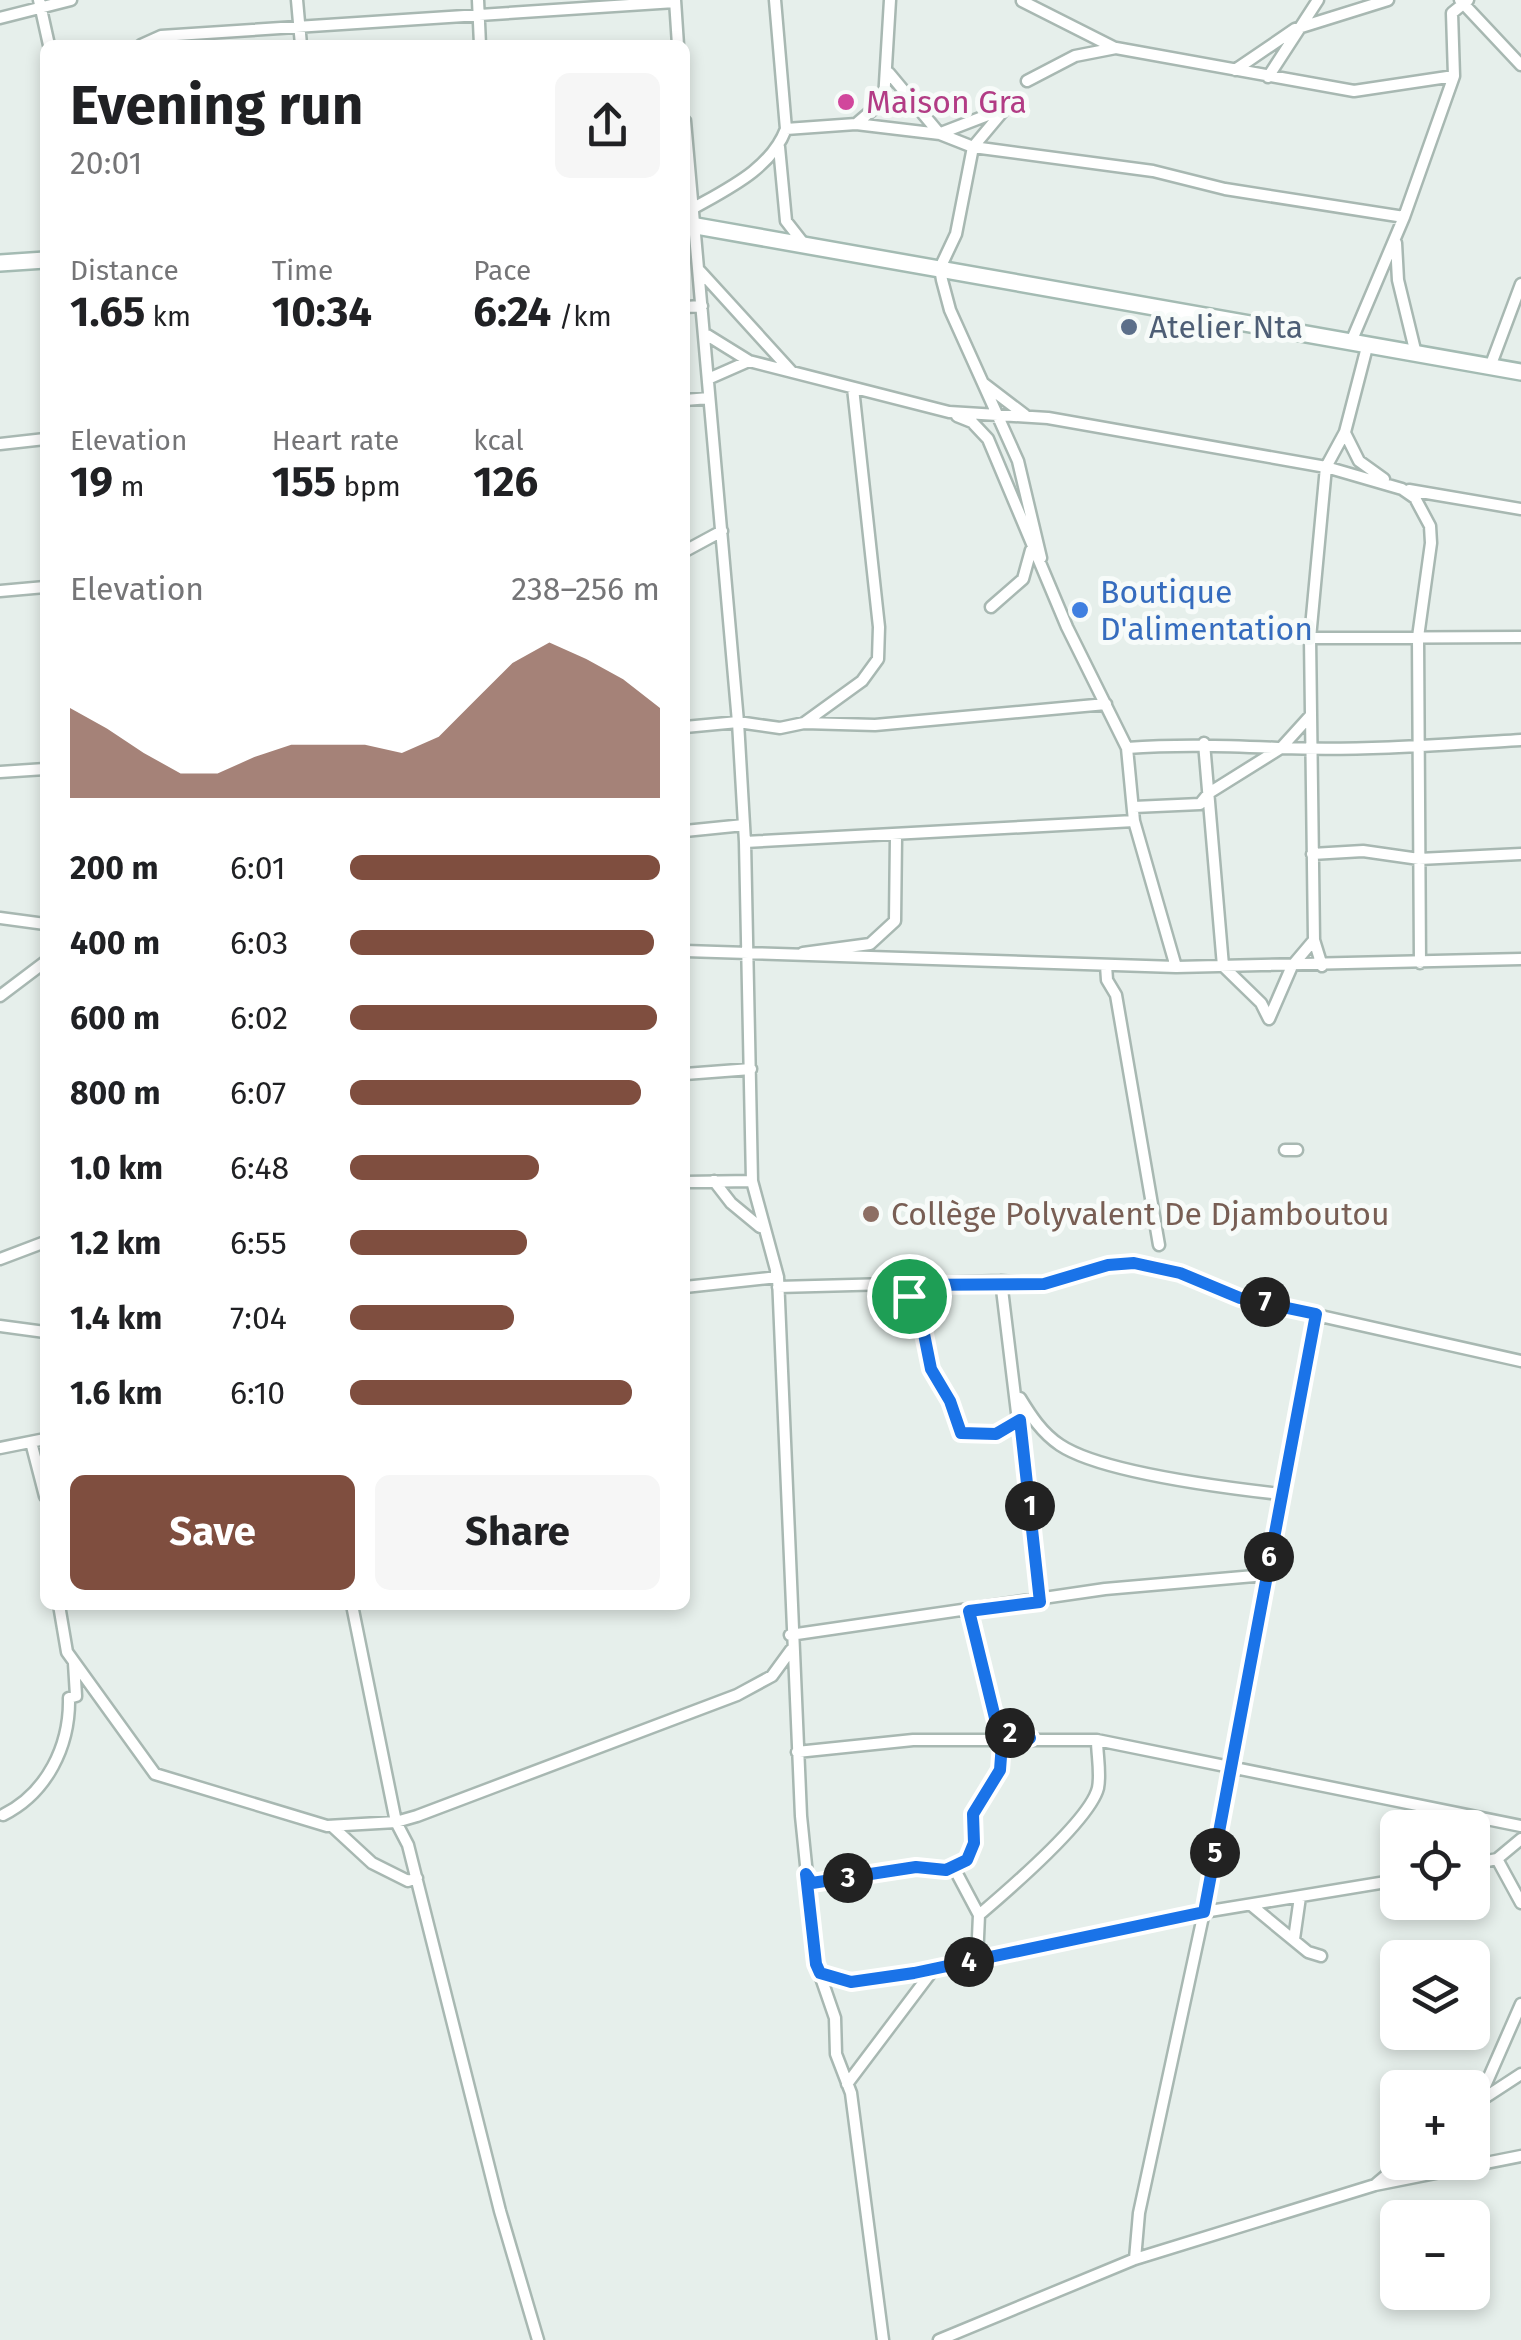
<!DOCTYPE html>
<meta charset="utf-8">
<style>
body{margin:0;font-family:"Fira Sans",sans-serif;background:#f6f6f6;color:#202124;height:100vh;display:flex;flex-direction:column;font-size:38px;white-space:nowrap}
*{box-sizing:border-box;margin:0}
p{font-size:32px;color:#757577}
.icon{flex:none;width:55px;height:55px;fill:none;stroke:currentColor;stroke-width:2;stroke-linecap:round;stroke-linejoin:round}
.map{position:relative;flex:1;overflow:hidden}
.panel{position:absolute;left:40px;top:40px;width:650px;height:1570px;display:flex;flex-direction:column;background:#fff;border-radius:15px;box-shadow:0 5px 15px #0003}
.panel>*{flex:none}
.buttons{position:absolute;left:1380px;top:1810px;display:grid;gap:20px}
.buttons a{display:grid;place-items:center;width:110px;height:110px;border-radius:15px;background:#fff;box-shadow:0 5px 15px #0003;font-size:50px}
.pin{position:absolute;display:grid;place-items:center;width:85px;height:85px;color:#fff;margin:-42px;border:5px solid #fff;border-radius:50%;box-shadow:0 2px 10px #0007}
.km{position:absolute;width:50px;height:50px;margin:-25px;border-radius:50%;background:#222;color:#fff;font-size:28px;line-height:50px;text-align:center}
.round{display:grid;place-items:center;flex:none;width:105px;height:105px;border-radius:15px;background:#f6f6f6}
.overview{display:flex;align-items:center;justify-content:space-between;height:170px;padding:0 30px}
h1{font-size:55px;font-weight:700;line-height:75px}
.figures{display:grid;grid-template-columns:repeat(3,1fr);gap:15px;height:170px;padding:10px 30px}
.figures div{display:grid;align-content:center}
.figures b{font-size:42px;font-weight:700}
.figures small{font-size:28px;font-weight:400}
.figures p{font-size:28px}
.chart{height:280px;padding:20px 30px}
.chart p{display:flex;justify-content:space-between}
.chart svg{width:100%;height:180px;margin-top:10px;fill:#7f4e3f;opacity:.7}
.button{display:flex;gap:20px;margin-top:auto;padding:20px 30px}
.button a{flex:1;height:115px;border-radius:15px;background:#7f4e3f;color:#fff;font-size:40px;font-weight:700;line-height:115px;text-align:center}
.button a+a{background:#f6f6f6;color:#202124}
ul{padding:0 30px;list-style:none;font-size:32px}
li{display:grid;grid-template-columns:160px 120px 1fr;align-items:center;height:75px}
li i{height:25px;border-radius:12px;background:#7f4e3f}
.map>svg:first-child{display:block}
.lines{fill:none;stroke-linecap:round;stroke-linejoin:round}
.street-casing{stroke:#a8b8b2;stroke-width:15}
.secondary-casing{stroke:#a4bbb3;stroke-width:20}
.street{stroke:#fff;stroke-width:10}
.secondary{stroke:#fff;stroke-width:15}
.route-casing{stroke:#fff;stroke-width:20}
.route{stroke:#1a73e8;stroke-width:12}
.hotel-dot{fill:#d1479c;stroke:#f7fbf9;stroke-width:4}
.service-dot{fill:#5c6f8a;stroke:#f7fbf9;stroke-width:4}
.shop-dot{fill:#3f7fe0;stroke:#f7fbf9;stroke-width:4}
.education-dot{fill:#8d6e63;stroke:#f7fbf9;stroke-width:4}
.labels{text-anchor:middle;stroke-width:10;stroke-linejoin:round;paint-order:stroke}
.hotel-label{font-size:32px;fill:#b23c85;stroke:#f7fbf9;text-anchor:start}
.service-label{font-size:32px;fill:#4e5e75;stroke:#f7fbf9;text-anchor:start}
.shop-label{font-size:32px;fill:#366cbe;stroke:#f7fbf9;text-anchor:start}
.education-label{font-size:32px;fill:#785e54;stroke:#f7fbf9;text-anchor:start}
</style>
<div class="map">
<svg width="1521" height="2340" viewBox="0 0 1521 2340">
<rect width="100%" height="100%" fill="#e6efeb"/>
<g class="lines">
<g class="street-casing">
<path id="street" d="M 39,0 L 49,45
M 297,0 L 301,45
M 478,0 L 480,45
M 675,0 L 678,45
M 1460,0 L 1521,65
M 1022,1 L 1115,48
M 0,18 L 71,0
M 141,45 L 161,36 L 675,2
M 1235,70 L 1295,29 L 1388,0
M 889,73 L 939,133
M 1268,77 L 1318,0
M 1027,81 L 1075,56 L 1116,48 L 1354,91 L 1454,76
M 685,121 L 738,722 L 745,842 L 752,1181 L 778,1277 L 801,1816 L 816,1963 L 835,2018 L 836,2054 L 851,2093 L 883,2340
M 856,124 L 940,134 L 973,147 L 956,234 L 940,268 L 942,280 L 950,310 L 1018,461 L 1041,558
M 786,129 L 856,124 L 884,100 L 890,0
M 941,133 L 1006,108
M 779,147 L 786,221 L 804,244
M 973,147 L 1153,171 L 1225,189 L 1404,217
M 973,147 L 1004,110
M 692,209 C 727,189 771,169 786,129 L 775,0
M 1396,243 L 1398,280 L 1416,354
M 700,271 L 792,372
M 685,307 L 702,306
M 707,335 L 749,361 L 949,412 L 1048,418 L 1326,467 L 1402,489 L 1415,498 L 1430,526 L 1431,543 L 1418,637 L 1420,963
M 1351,342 L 1404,217 L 1454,76 L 1452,13 L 1468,0
M 1490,367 L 1521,284
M 708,379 L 749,361
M 983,383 L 1025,415
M 685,400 L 709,398
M 957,416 L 972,422 L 988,439 L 1067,627 L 1127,748 L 1134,821 L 1176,967
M 1345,433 L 1359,461 L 1384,479
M 0,444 L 45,439
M 1409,490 L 1521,509
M 685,551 L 722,531
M 0,591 L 45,587
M 991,607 L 1023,579 L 1031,550
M 1310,638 L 1521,637
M 804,723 L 875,725 L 1106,704
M 685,727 L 738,722 L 780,728 L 804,723 L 862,681 L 878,659 L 879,627 L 853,388
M 1204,743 L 1223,966 L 1261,1003 L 1269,1019
M 1127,748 C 1181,744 1227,746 1281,748 C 1361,751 1441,745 1521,740
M 0,772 L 45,769
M 1134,807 L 1200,804 L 1209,793 L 1281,748 L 1310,716
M 685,831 L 744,825
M 745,842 L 1134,821
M 1312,854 L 1363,851 L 1419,859 L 1521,854
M 0,918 L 45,924
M 685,951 L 1176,967 L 1521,959
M 803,953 L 870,944 L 895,921 L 896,837
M 1106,965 L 1107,980 L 1116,995 L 1159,1245
M 1322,966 L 1314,940 L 1310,638 L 1326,467 L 1345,432 L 1367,347
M 0,996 L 45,962
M 1269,1019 L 1292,966 L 1314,940
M 685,1074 L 751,1069
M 1285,1150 L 1297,1150
M 714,1181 L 731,1203 L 760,1227
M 685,1182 L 752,1181
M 0,1259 L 45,1242
M 1001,1281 L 1040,1602
M 906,1285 L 923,1329 L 931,1369 L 950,1401 L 961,1433 L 996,1434 L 1020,1420
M 685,1287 L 778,1277 L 776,1272
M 778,1287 L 1001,1281 L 1045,1284 L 1108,1265 L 1154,1265 L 1240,1298 L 1521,1361
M 0,1326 L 45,1332
M 1020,1398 C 1031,1416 1042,1433 1060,1445 C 1102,1473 1227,1488 1280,1494
M 31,1442 L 45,1496
M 0,1448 L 45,1439
M 59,1605 L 67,1652 L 155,1774 L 327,1826 L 396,1822 L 417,1816 L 737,1695 L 772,1676 L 791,1650
M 352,1605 L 396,1822 L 408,1845 L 500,2211 L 538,2340
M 969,1611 L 995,1723 L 1002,1730 L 1025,1737
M 790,1635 L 1105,1589 L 1266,1575
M 797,1752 L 913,1740 L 1097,1740 L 1521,1826
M 3,1815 C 47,1793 70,1746 69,1698 L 76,1696 L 74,1663
M 333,1827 L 372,1863 L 408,1881 L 417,1878
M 1497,1859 L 1521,1903
M 1472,1864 L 1497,1859 L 1521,1839
M 954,1868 L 979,1915 L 977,1960
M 806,1874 L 812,1883 L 916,1867 L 946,1871 L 967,1860 L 974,1843 L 973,1814 L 1000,1770 L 1002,1743
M 1251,1905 L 1308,1952 L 1321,1956
M 979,1915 C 1006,1892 1090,1820 1098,1788 C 1101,1773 1097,1755 1097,1740
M 1294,1939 L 1300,1897
M 820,1973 L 851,1982 L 914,1973 L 1204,1912 L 1398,1880
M 847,2084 L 933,1970
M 1478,2102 L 1521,2004
M 1472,2106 L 1521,2074
M 1376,2184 L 1402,2162
M 1135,2259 L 1139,2213 L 1210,1884 L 1316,1314
M 939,2340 L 1135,2259 L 1375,2185 L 1521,2156"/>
</g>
<g class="secondary-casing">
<path id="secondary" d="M 685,224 L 1521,372
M 0,263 L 45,260"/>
</g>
<use href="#street" class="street"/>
<use href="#secondary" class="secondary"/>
</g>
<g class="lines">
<g class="route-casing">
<path id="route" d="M 1134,1263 L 1180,1273 L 1240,1298 L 1316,1314 L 1204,1912 L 914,1973 L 851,1982 L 820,1973 L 816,1964 L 806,1874 L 812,1883 L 916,1867 L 946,1870 L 967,1860 L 974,1843 L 973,1814 L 1000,1770 L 1002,1743 L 1030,1738 L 1002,1730 L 996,1722 L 969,1611 L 1040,1602 L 1020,1420 L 996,1434 L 961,1433 L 950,1401 L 931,1369 L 923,1329 L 906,1285 L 1044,1284 L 1108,1265 Z"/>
</g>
<use href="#route" class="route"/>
</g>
<circle class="hotel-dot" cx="846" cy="102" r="10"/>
<circle class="service-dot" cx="1129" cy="327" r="10"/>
<circle class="shop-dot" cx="1080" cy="610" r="10"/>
<circle class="education-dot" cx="871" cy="1214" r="10"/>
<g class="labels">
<g class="hotel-label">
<text x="866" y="113">Maison Gra</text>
</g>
<g class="service-label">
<text x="1149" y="338">Atelier Nta</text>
</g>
<g class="shop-label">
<text x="1100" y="603">Boutique<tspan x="1100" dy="37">D'alimentation</tspan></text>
</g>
<g class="education-label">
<text x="891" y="1225">Collège Polyvalent De Djamboutou</text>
</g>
</g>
</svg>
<div class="buttons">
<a><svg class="icon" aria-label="locate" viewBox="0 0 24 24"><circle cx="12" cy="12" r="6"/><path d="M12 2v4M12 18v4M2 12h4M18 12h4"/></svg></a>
<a><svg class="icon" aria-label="layers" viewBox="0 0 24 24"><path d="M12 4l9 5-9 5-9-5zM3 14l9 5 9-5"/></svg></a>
<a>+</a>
<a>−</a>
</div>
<div class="pin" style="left:909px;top:1296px;background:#1e9e55"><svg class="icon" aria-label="arrive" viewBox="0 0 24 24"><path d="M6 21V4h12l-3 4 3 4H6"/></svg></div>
<b class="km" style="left:1030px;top:1506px">1</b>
<b class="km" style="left:1010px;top:1733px">2</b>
<b class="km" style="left:848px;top:1878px">3</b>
<b class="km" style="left:969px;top:1962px">4</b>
<b class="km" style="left:1215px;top:1853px">5</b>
<b class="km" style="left:1269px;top:1557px">6</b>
<b class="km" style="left:1265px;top:1302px">7</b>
<section class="panel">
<div class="overview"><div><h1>Evening run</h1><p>20:01</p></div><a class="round"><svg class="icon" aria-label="share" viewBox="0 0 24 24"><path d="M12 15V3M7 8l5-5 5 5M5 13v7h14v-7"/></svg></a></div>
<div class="figures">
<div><p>Distance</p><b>1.65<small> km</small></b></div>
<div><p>Time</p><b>10:34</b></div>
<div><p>Pace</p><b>6:24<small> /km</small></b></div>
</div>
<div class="figures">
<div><p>Elevation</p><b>19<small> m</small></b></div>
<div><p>Heart rate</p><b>155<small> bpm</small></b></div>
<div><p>kcal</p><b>126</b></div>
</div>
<div class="chart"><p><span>Elevation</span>238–256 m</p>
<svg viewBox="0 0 160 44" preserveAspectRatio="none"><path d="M0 44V22L10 27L20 33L30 38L40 38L50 34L60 31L70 31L80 31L90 33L100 29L110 20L120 11L130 6L140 10L150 15L160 22V44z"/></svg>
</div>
<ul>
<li><b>200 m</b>6:01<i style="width:100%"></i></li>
<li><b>400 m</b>6:03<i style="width:98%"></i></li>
<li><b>600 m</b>6:02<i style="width:99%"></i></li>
<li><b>800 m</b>6:07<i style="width:94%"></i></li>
<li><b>1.0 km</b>6:48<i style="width:61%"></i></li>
<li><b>1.2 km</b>6:55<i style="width:57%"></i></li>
<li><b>1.4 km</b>7:04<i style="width:53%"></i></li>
<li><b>1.6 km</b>6:10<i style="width:91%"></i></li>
</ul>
<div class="button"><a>Save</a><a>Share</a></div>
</section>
</div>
